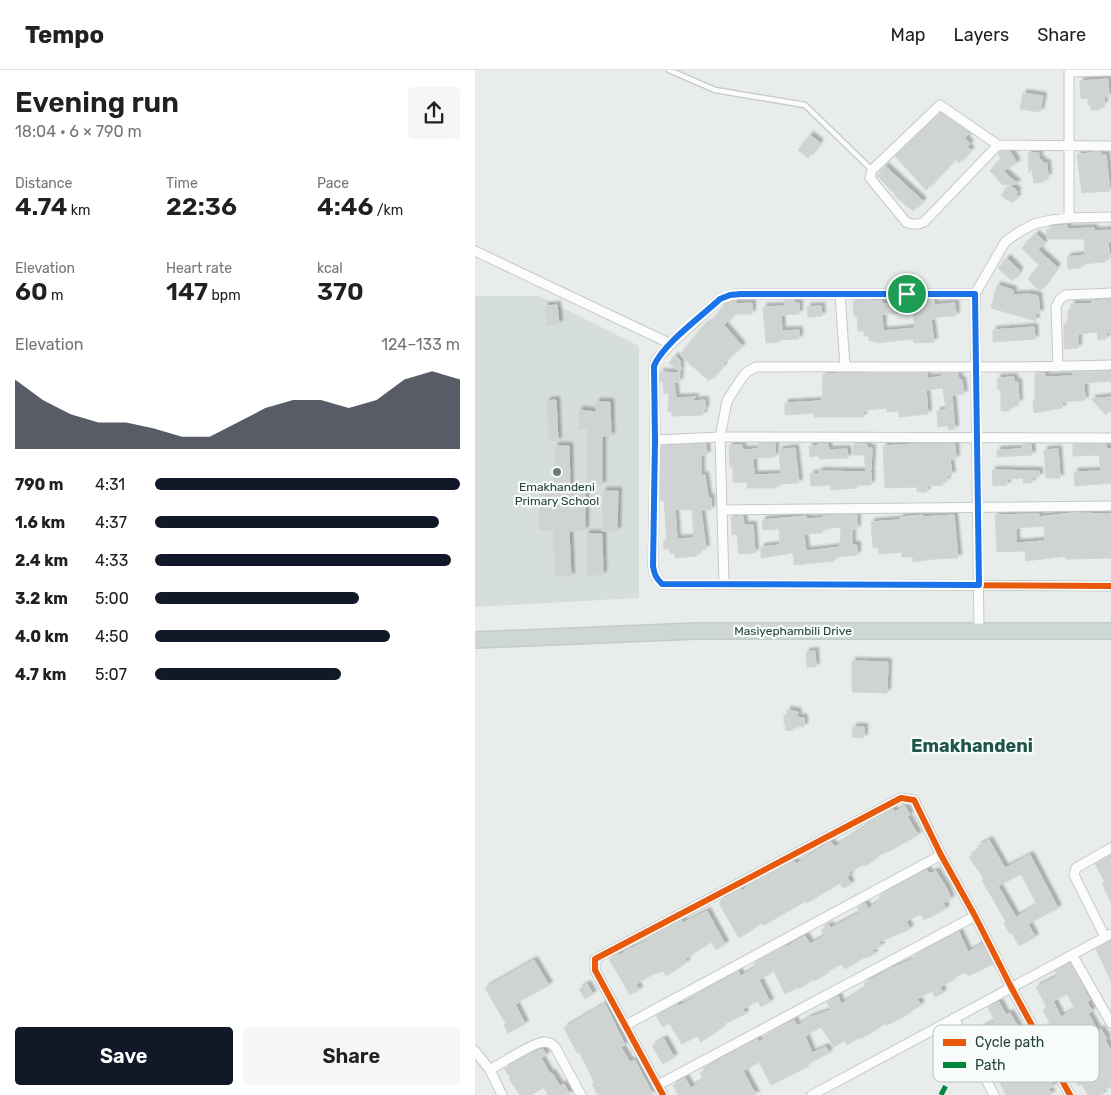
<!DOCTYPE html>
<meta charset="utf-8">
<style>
body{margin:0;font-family:Rubik,sans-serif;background:#f6f6f6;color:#202124;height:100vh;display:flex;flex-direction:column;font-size:19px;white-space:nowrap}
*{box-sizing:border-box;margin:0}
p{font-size:16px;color:#757577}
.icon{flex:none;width:28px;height:28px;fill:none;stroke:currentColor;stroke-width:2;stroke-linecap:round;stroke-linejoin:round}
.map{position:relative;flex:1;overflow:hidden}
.drawer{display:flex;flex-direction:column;background:#fff;width:475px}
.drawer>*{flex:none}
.pin{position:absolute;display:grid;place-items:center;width:42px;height:42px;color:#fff;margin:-21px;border:2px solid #fff;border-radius:50%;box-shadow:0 1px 5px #0007}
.round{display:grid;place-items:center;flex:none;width:52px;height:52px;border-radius:5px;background:#f6f6f6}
.overview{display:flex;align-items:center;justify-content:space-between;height:85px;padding:0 15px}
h1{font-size:28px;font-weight:600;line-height:38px}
.figures{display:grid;grid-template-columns:repeat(3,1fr);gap:8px;height:85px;padding:5px 15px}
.figures div{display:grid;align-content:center}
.figures b{font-size:25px;font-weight:600}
.figures small{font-size:14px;font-weight:400}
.figures p{font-size:14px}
.chart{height:140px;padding:10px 15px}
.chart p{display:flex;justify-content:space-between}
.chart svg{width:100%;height:90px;margin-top:5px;fill:#111827;opacity:.7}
.cta{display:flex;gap:10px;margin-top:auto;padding:10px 15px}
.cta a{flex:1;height:58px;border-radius:5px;background:#111827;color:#fff;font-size:20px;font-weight:600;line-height:58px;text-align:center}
.cta a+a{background:#f6f6f6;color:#202124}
ul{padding:0 15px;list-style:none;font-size:16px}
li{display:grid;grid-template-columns:80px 60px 1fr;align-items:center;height:38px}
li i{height:12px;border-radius:6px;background:#111827}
header{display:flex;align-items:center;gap:30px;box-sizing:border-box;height:70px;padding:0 25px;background:#fff;border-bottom:1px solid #e0e0e0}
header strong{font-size:24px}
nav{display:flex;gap:28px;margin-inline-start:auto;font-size:18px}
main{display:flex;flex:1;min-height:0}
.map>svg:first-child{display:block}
.built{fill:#d6dedb}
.building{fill:#cfd4d2;stroke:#d1d6d4;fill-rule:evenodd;filter:url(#shadow)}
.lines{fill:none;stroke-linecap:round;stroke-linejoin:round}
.lane-casing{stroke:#c5cac8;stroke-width:7}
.street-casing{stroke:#c5cac8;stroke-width:11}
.primary-casing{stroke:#c3ccc9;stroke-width:18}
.lane{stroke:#fcfcfc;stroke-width:4.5}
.street{stroke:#fcfcfc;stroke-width:9}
.primary{stroke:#cfd7d5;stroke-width:15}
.quiet{stroke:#00873e;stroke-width:5;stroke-dasharray:10 5;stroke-linecap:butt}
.cycleway-casing{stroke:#f7fbf9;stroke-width:9}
.cycleway{stroke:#e8590c;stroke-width:6}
.route-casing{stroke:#fff;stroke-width:10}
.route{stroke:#1a73e8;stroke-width:6}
.poi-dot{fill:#697e78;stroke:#f7fbf9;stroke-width:2}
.labels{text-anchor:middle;stroke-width:4.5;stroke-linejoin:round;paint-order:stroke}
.poi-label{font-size:12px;fill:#24423a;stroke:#f7fbf9}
.street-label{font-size:12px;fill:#24423a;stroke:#f7fbf9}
.district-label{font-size:18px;font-weight:bold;fill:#1f5548;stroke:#f7fbf9}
.key{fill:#f7fbf9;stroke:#b8c4c0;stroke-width:1}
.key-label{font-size:14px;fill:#24423a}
</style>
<header>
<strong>Tempo</strong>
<nav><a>Map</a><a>Layers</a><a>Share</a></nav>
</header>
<main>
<section class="drawer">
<div class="overview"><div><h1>Evening run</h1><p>18:04 · 6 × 790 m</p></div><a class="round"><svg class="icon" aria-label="share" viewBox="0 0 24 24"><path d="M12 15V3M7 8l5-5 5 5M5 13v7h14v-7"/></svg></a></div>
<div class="figures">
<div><p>Distance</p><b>4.74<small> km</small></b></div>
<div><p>Time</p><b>22:36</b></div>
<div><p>Pace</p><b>4:46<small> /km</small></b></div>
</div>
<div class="figures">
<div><p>Elevation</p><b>60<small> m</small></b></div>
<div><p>Heart rate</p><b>147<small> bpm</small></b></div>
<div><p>kcal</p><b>370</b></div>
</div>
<div class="chart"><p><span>Elevation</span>124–133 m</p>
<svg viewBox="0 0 160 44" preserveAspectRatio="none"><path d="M0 44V10L10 20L20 27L30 31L40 31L50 34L60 38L70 38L80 31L90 24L100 20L110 20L120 24L130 20L140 10L150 6L160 10V44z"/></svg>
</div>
<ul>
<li><b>790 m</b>4:31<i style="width:100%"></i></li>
<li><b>1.6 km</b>4:37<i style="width:93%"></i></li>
<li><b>2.4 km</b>4:33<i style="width:97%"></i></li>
<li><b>3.2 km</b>5:00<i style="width:67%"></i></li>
<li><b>4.0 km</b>4:50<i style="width:77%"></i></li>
<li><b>4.7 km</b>5:07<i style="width:61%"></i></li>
</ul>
<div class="cta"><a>Save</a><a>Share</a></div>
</section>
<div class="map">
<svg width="636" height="1025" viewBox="0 0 636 1025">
<defs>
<filter id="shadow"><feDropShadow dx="3.5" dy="-3.5" stdDeviation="1" flood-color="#0004"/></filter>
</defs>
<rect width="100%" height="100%" fill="#e8edeb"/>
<path class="built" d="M 0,226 L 64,226 L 164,276 L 164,528 L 0,537 Z"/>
<path class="building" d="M 633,9 L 634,27 L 629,27 L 629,35 L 625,35 L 625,40 L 616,40 L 616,35 L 613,35 L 613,28 L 606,29 L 605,11 Z
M 548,23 L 568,26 L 565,42 L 545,39 Z
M 466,43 L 495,63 L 490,68 L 495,74 L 492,77 L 496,80 L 484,93 L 480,89 L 451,120 L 420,86 Z
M 335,65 L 345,73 L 333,88 L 323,80 Z
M 526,81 L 535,81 L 542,93 L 528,101 L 543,114 L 528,115 L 515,101 L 527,89 L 523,84 Z
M 619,82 L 626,82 L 626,85 L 631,85 L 635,121 L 607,123 L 602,85 Z
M 553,83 L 564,83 L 564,90 L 567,90 L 567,93 L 572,93 L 573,107 L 568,108 L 569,112 L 559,113 L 557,99 L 554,103 Z
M 410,96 L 448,131 L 438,141 L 420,126 L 421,125 L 402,106 Z
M 536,115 L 543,122 L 540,124 L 543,126 L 537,133 L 534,130 L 533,131 L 526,125 Z
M 592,155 L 592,159 L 619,158 L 619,161 L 635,160 L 636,172 L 633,172 L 635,187 L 630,187 L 630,192 L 605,194 L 606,198 L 593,199 L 592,187 L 610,185 L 609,169 L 572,169 L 572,159 L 575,159 L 575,157 Z
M 561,164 L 570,172 L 563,180 L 582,197 L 565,221 L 553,209 L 565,196 L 547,178 Z
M 532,188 L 544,200 L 543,204 L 537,211 L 523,198 Z
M 522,215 L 538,220 L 538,225 L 554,224 L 563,226 L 565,243 L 560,244 L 561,251 L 516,238 Z
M 636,229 L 636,262 L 631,263 L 631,269 L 623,270 L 622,262 L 603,264 L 603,278 L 589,279 L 589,254 L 593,254 L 593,240 L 596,240 L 596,234 L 617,234 L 617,231 Z
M 261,230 L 261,234 L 277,233 L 277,244 L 259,244 L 249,255 L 267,276 L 247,294 L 249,295 L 234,311 L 205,285 L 227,258 L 236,252 L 250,234 Z
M 309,230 L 319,230 L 319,233 L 324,233 L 324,244 L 306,245 L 307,261 L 324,260 L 324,269 L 304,270 L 304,272 L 291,273 L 288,237 L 310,236 Z
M 390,230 L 407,231 L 407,234 L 438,233 L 437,230 L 459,230 L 459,235 L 480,233 L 481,246 L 459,247 L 460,249 L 456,249 L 459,272 L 439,273 L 438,269 L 401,273 L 401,271 L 394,271 L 394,266 L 389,266 L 389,261 L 383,261 L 382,246 L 379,246 L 378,231 ZM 438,243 L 440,258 L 408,261 L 407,244 Z
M 82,235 L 84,254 L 72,256 L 70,236 Z
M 346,236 L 347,246 L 333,247 L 332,237 Z
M 559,257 L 560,269 L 518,272 L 518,260 Z
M 200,286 L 205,290 L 205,302 L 194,293 Z
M 636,301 L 636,311 L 609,313 L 610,330 L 587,332 L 587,338 L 559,343 L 558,330 L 560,329 L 560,303 L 570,303 L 570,307 L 598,306 L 598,302 Z
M 185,302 L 205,303 L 204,312 L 199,312 L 201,328 L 221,327 L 217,331 L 230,330 L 230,340 L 228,340 L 228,345 L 197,346 L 197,342 L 193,342 L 194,323 L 189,324 L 188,312 L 185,312 Z
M 373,303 L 452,303 L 452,308 L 465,307 L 468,303 L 483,303 L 484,310 L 487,310 L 489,324 L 477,325 L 480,359 L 473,360 L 473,356 L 463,357 L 462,341 L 471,340 L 468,318 L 451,320 L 453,344 L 424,347 L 424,341 L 412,342 L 412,338 L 392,340 L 392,341 L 388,341 L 388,347 L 339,347 L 339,343 L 310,345 L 310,333 L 347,331 L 348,304 Z
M 539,307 L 539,312 L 543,312 L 544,333 L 539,333 L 539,338 L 534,338 L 534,341 L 526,341 L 526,320 L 523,320 L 522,308 Z
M 636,327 L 636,339 L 631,345 L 616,329 Z
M 81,330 L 83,371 L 74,371 L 72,331 Z
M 121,332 L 135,332 L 136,366 L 127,366 L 127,415 L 112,415 L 112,360 L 103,359 L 104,340 L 121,342 Z
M 283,373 L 300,373 L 300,387 L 278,388 L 279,405 L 306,404 L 304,380 L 320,378 L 324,413 L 301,414 L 302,418 L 272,418 L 272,412 L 258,413 L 258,397 L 255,397 L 254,375 L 267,375 L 268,380 L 283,379 Z
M 231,374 L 232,385 L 226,385 L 226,406 L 230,405 L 233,427 L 236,428 L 236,440 L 226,440 L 231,479 L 226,479 L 226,482 L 221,483 L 222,486 L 200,488 L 199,483 L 195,483 L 194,479 L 189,479 L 188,472 L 192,471 L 189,430 L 185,431 L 186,376 ZM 200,439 L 217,440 L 219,468 L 202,469 Z
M 343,374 L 353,374 L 354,380 L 372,379 L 373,388 L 344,389 L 344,386 L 335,387 L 334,376 L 343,376 Z
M 378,374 L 392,374 L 392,378 L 397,378 L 396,401 L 391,401 L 389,385 L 379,385 Z
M 440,374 L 480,374 L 481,389 L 475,390 L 477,405 L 471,406 L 472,411 L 467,411 L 468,415 L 452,416 L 452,422 L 442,422 L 442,417 L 410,418 L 408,376 Z
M 547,374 L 556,374 L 557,385 L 522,387 L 522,380 L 547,379 Z
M 598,374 L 631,374 L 632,379 L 636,379 L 636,413 L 600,416 L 599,402 L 626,401 L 624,385 L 598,386 Z
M 80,376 L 94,376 L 95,419 L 110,419 L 110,460 L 94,461 L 96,506 L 80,506 L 78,460 L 64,460 L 65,418 L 80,418 Z
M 583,379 L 585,408 L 571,408 L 569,380 Z
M 517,400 L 564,401 L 564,407 L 557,407 L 557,413 L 548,413 L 548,408 L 532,409 L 532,415 L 518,416 Z
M 344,401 L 396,402 L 396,415 L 382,415 L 382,418 L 356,420 L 355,415 L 336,416 L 335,404 L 344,404 Z
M 128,421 L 143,421 L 142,461 L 127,461 Z
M 598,443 L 636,444 L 636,488 L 591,489 L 591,486 L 551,491 L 550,481 L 522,482 L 520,445 L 564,444 L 564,447 ZM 569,456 L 570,471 L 541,473 L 541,458 Z
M 357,445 L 382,445 L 382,459 L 377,459 L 377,475 L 382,475 L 382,485 L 359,487 L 359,491 L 319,495 L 318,483 L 286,488 L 286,477 L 305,475 L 304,459 L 288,460 L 287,450 L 331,446 L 331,449 L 348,448 L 348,446 ZM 366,457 L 365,477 L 331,481 L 329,464 L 347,463 L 347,459 Z
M 448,445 L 448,447 L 479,445 L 483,488 L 459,489 L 438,492 L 438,487 L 427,487 L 426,482 L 404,484 L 403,477 L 398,478 L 396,452 L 423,450 L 427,447 Z
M 268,446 L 269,455 L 278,455 L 280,483 L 264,484 L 262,464 L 257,465 L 256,447 Z
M 111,464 L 127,464 L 128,505 L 112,505 Z
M 340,581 L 341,597 L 332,597 L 331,582 Z
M 377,591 L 413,592 L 412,623 L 377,622 Z
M 312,640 L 323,642 L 322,647 L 329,648 L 329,657 L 318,656 L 318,661 L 310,660 L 311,654 L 309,654 L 309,645 L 312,645 Z
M 378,657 L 389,657 L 389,668 L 377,667 Z
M 430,736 L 435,745 L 432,746 L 443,765 L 418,779 L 398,788 L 399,790 L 390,796 L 389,794 L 374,802 L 375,805 L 372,807 L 376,814 L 368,818 L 365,813 L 332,833 L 331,831 L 289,855 L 287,853 L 264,868 L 245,835 L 245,831 L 266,819 L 267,821 L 277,813 L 319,791 L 321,794 L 356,772 L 360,777 L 396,753 L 395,751 L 418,739 L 420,742 Z
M 514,770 L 530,798 L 555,785 L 583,838 L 553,854 L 560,867 L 544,876 L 537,863 L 535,864 L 529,853 L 531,852 L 507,810 L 509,809 L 494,787 L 505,779 L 503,776 ZM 546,804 L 562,835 L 541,847 L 523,816 Z
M 636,785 L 636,833 L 627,813 L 630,812 L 620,794 Z
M 452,800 L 455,804 L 461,801 L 472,819 L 476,829 L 468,833 L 471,839 L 449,850 L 446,844 L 431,851 L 435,859 L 404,872 L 406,876 L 397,880 L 399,884 L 391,888 L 390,887 L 370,899 L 367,894 L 349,903 L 350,905 L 339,911 L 338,909 L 324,919 L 323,917 L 310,924 L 299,901 L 284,910 L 295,932 L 286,937 L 283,931 L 268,939 L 270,944 L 245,956 L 246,958 L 226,972 L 222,966 L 207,974 L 194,953 L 188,957 L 181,946 L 203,934 L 204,936 L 216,930 L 263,901 L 266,906 L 281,897 L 279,893 L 312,875 L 313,876 L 330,866 L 335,874 L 350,866 L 346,860 L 354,855 L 356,858 L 385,843 L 382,838 L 390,833 L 393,839 L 406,830 L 404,826 Z
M 232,841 L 250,874 L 241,880 L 236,872 L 210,889 L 212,892 L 191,906 L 188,901 L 180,904 L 180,903 L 161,914 L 164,920 L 155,925 L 134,889 L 144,884 L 145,885 L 156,878 L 156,879 L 172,871 L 171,869 L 207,850 L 208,853 Z
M 484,862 L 493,882 L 507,874 L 518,894 L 493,906 L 491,902 L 477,908 L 478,910 L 465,917 L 468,923 L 460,927 L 457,921 L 442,929 L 446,935 L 432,943 L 432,945 L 412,955 L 411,953 L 386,969 L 385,967 L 372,975 L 370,970 L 359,977 L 346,957 L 330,966 L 337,983 L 351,977 L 354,983 L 329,996 L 330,998 L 296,1015 L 284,992 L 268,1001 L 281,1025 L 203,1025 L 198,1015 L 210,1008 L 216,1018 L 229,1009 L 225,1003 L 248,988 L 282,969 L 284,972 L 298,963 L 297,961 L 319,950 L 322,956 L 334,948 L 356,940 L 352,932 L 363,926 L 366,934 L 391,918 L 389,913 L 415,900 L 415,899 L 439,889 L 438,887 L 442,884 Z
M 636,871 L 636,911 L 621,879 Z
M 59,890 L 74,915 L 40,934 L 50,954 L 33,963 L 29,955 L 31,954 L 10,918 Z
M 595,893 L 615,930 L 612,932 L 617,941 L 613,943 L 623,961 L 626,959 L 632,969 L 630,970 L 636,981 L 636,1016 L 626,1022 L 628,1025 L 613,1025 L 607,1014 L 603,1016 L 598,1006 L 602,1004 L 586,974 L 583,976 L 572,954 L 575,953 L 568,940 L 572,938 L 561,917 L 583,906 L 580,901 ZM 592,924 L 600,939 L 586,947 L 578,931 Z
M 112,914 L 118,924 L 110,929 L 104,919 Z
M 524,932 L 531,945 L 535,943 L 549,967 L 548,968 L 562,991 L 558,993 L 567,1010 L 573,1006 L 579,1016 L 573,1019 L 577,1025 L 531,1025 L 524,1011 L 521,1012 L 510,986 L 508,986 L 502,973 L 500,974 L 495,964 L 520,951 L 513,937 Z
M 130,934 L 150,975 L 146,977 L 155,992 L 160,990 L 178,1025 L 123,1025 L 117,1014 L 119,1013 L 112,997 L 104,982 L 102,983 L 89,958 Z
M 189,969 L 199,987 L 188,994 L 177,976 Z
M 68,979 L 71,985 L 66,988 L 75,1004 L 77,1003 L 85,1016 L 89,1014 L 95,1025 L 73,1025 L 69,1017 L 56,1025 L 45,1025 L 34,1009 L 36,1008 L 29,999 L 53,985 Z"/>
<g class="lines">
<g class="lane-casing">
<path id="lane" d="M 194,0 L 240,20 L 330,35 L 397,100"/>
</g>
<g class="street-casing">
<path id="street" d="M 594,2 L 636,1
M 523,75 L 449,152 C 443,155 437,155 431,152 L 395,108 L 397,100 L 465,35 L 523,75 L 636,76
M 594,148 L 594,0
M 0,181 L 196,274
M 365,224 L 370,296
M 500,224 L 261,224 L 245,229 L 196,274 L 181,290 L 179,296 L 180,370 L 178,496 L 180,506 L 187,514 L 636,516
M 583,297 L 581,237 L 585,229 L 591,225 L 636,223
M 180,370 L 245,367 L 636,368
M 247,440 L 636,436
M 249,514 L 245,367 L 252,331 L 266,309 L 272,302 L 281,297 C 399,296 518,299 636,295
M 504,562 L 500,224 L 530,172 L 544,162 L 559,154 L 576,150 L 594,148 L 636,147
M 630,867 L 599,805 L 601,798 L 636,778
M 598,886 L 636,953
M 479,948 L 519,1025
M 151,955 L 466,785
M 0,981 L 15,1000 L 27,1025
M 15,1000 C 27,993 57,973 69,972 C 74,972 77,974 80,977 L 106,1025
M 183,1015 L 500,846
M 188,1025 L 120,900 L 120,889 L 426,728 L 439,730 L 466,785 L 500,846 L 536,917 L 595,1025
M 337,1025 L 636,864"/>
</g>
<g class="primary-casing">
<path id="primary" d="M 0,570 L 221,561 L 636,561"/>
</g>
<use href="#lane" class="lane"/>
<use href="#street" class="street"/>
<use href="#primary" class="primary"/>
<path class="quiet" d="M 466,1025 L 492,974"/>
<g class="cycleway-casing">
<path id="cycleway" d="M 500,224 L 261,224 L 245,229 L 196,274 L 181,290 L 179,296 L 180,370 L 178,496 L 180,506 L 187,514 L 636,516
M 188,1025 L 120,900 L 120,889 L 426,728 L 439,730 L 466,785 L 500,846 L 536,917 L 595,1025"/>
</g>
<use href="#cycleway" class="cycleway"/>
</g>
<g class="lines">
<g class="route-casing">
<path id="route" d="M 266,224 L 500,224 L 504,515 L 187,514 C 181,508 179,504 178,496 L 180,370 L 179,296 C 188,274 227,246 245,229 L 255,225 Z"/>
</g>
<use href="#route" class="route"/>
</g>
<circle class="poi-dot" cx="82" cy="402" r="5"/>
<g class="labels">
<g class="poi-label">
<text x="82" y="421">Emakhandeni<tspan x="82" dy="14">Primary School</tspan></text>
</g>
<g class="street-label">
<text x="318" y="565">Masiyephambili Drive</text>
</g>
<g class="district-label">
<text x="497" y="682">Emakhandeni</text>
</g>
</g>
<rect x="458" y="955" width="166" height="57" rx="8" class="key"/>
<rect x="468" y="969" width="23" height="7" fill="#e8590c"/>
<rect x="468" y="992" width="23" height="6" fill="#00873e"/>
<g class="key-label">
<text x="500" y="977">Cycle path</text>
<text x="500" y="1000">Path</text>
</g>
</svg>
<div class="pin" style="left:432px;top:224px;background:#1e9e55"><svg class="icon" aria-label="arrive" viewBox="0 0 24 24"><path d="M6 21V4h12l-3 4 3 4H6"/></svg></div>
</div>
</main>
